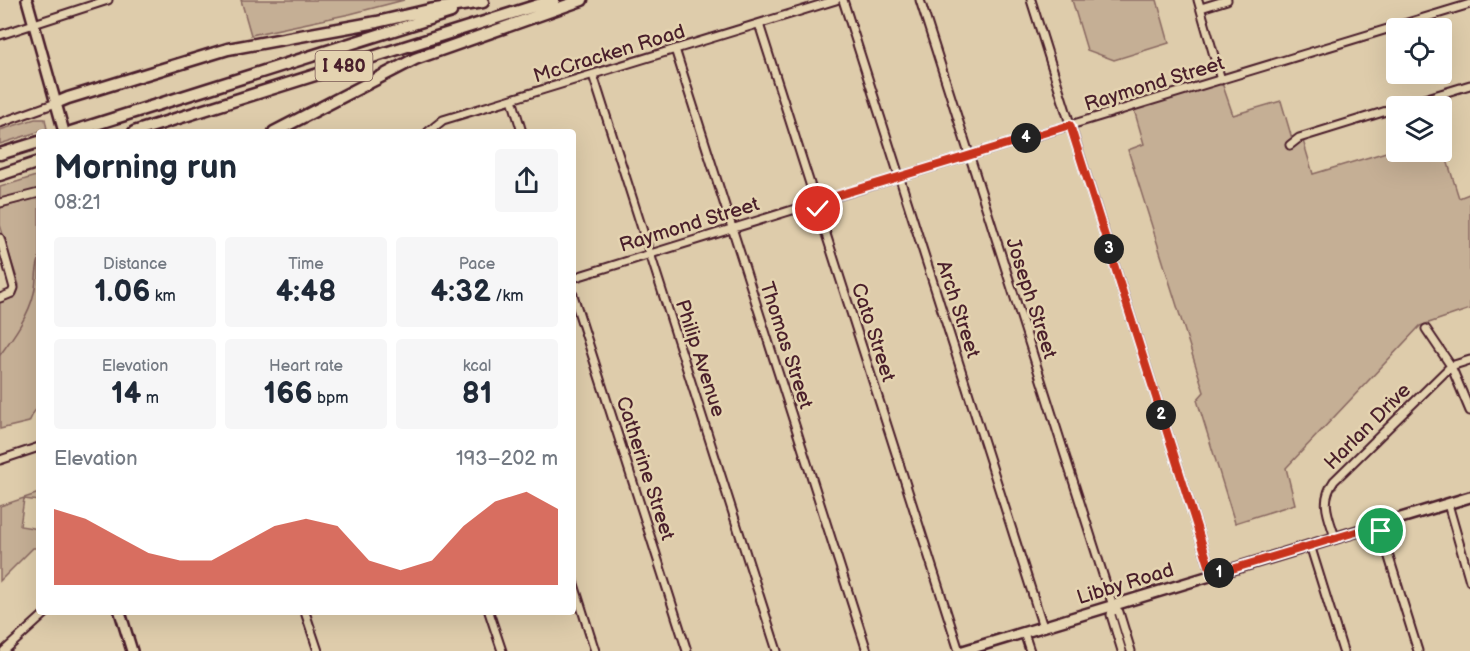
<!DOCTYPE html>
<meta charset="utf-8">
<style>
body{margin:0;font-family:"Balsamiq Sans",sans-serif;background:#f6f6f7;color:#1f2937;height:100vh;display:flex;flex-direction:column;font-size:22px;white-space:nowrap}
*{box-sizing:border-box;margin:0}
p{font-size:20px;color:#747a83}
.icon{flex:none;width:33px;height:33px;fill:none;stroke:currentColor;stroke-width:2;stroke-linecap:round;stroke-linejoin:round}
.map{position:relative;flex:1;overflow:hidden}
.details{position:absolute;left:36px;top:129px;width:540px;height:486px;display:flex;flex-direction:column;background:#fff;border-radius:6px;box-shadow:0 6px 24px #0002}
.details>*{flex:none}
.controls{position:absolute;left:1386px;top:18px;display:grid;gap:12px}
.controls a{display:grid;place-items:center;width:66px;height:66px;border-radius:6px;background:#fff;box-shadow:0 6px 24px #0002;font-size:30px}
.pin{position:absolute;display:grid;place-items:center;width:51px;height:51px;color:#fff;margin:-26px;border:3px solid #fff;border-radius:50%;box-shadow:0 2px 6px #0007}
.km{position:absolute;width:30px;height:30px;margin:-15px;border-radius:50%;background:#222;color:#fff;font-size:16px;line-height:30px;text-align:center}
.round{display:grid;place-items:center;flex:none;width:63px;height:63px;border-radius:6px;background:#f6f6f7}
.summary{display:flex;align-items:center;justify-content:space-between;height:102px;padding:0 18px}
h1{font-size:33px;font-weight:800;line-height:45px}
.stats{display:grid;grid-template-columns:repeat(3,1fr);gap:9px;height:102px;padding:6px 18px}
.stats div{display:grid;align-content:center;border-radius:6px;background:#f6f6f7;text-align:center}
.stats b{font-size:30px;font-weight:800}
.stats small{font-size:16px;font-weight:400}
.stats p{font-size:16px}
.chart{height:168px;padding:12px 18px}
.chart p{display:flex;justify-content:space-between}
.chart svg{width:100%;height:108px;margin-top:6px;fill:#c8321e;opacity:.7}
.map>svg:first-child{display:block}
.green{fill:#c5af95;stroke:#886760;stroke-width:1.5}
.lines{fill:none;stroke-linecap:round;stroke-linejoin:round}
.stream{stroke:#815f5a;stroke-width:1.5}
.minor-casing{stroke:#4a1f2b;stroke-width:11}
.major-casing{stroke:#4a1f2b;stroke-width:14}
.highway-casing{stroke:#4a1f2b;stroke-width:15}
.minor{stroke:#e4d3b0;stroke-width:7}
.major{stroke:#e4d3b0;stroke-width:9}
.highway{stroke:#e4d3b0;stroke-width:10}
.route-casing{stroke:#fff;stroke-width:12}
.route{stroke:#c8321e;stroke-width:8}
.labels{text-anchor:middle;stroke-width:5;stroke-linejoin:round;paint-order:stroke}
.shield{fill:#e4d3b0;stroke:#785553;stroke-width:1.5}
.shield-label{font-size:18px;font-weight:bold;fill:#4a1f2b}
.street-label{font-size:20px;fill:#4a1f2b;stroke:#e4d3b0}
</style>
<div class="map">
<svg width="1470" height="651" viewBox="0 0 1470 651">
<rect width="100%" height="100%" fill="#deccab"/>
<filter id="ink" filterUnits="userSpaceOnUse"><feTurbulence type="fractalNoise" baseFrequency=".0167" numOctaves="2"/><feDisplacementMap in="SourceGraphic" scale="12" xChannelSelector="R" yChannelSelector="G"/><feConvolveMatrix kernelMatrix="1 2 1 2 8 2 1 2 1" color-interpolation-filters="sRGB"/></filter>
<g filter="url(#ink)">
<path class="green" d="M 241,0 L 404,0 L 350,14 L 251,35 Z
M 1072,0 L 1157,0 L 1169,43 L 1114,60 L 1087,50 Z
M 1221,80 L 1233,115 L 1281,101 L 1293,142 L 1302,137 L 1313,174 L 1396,149 L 1396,152 L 1442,152 L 1442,144 L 1459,198 L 1469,194 L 1470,197 L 1470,309 L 1420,326 L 1286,468 L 1295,504 L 1235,523 L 1197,400 L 1204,392 L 1128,150 L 1144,144 L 1133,106 Z
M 35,119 L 45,119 L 47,129 L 0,144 L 0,130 Z
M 39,175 L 39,189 L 0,201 L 0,187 Z
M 39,197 L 39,407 L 34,412 L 29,422 L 0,429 L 0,302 L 15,297 L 19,285 L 0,225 L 0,208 Z
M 39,493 L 39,501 L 24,499 L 20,526 L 39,529 L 39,548 L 33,548 L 0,581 L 0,506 Z"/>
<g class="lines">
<path class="stream" d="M 0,355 C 14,336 29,315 34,293 C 37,282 35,270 39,260"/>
<g class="minor-casing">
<path id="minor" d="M 843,0 L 1043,627
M 920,0 L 1113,606 L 1119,612 L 1131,651
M 1031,0 L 1212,575
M 1198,0 L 1221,80
M 1201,8 L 1227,0
M 759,24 L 959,651
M 0,35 L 108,0
M 675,49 L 867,651
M 593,75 L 777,651
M 512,99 L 522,132
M 1401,106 L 1470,85
M 0,123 L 56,103
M 428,132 L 443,120 L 836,0
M 1290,145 L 1299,138 L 1396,108
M 0,203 L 39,193
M 0,238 L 14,288 L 12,293 L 0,298
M 573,278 L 899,177 L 1470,4
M 573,295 L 687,651
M 1426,329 L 1451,366 L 1470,411
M 0,460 L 39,447
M 1448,504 L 1470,581
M 1379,525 L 1418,651
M 1335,537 C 1328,515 1320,501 1334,481 L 1451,366 L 1470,360
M 1310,545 L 1343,651
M 573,581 L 595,651
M 1113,606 L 1111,615 L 1122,651
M 305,612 L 318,651
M 489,612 L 502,651
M 1024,633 L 1030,651
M 4,651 L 47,612"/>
</g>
<g class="major-casing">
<path id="major" d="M 27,0 L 64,132
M 120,612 L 132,651
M 963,651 L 1470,497"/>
</g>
<g class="highway-casing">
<path id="highway" d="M 56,103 L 68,98 L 228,49 L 377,22 L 429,10 L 483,2
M 71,132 L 451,12
M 134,132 L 554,0
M 274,132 L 415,59 L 582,0
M 0,154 L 39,142
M 0,175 L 39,162"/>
</g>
<use href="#minor" class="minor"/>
<use href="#major" class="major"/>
<use href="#highway" class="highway"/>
</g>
</g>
<g class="lines" filter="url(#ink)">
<g class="route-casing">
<path id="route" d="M 818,209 L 816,202 L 1070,125 L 1212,575 L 1379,525 L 1381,531"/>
</g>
<use href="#route" class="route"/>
</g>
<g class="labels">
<rect class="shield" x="315.5" y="51" width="57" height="30" rx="4.5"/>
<g class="shield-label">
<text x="344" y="72">I 480</text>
</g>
<g class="street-label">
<text transform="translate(609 53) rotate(-17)" y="7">McCracken Road</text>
<text transform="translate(1154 83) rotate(-17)" y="7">Raymond Street</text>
<text transform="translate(689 224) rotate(-17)" y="7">Raymond Street</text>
<text transform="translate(1032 298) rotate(72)" y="7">Joseph Street</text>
<text transform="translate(959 309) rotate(72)" y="7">Arch Street</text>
<text transform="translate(874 332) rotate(72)" y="7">Cato Street</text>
<text transform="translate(787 345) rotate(72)" y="7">Thomas Street</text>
<text transform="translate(701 358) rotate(72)" y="7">Philip Avenue</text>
<text transform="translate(1367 426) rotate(-45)" y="7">Harlan Drive</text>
<text transform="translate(646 468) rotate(72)" y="7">Catherine Street</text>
<text transform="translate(1125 583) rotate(-17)" y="7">Libby Road</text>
</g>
</g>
</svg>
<div class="controls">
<a><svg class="icon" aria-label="locate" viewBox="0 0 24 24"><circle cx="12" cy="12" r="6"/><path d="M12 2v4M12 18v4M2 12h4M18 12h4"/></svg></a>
<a><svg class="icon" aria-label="layers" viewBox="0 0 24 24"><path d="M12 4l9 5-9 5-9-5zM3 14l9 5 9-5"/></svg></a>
</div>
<div class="pin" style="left:1381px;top:531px;background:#1e9e55"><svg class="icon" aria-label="arrive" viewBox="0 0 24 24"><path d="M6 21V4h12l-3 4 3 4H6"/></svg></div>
<div class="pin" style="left:818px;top:209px;background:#d93025"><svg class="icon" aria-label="check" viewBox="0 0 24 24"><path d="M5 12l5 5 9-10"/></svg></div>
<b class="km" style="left:1219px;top:573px">1</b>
<b class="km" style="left:1161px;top:415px">2</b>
<b class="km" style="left:1109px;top:249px">3</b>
<b class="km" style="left:1026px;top:138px">4</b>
<section class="details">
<div class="summary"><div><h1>Morning run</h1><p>08:21</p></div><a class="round"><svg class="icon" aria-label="share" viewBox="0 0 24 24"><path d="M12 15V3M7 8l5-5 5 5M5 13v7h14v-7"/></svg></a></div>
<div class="stats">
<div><p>Distance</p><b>1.06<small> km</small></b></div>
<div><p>Time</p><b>4:48</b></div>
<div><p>Pace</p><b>4:32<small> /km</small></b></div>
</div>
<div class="stats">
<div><p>Elevation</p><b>14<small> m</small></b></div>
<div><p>Heart rate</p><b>166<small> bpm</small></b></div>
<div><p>kcal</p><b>81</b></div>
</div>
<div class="chart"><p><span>Elevation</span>193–202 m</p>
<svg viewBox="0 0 160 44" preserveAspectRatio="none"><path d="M0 44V13L10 17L20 24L30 31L40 34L50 34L60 27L70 20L80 17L90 20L100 34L110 38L120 34L130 20L140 10L150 6L160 13V44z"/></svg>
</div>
</section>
</div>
